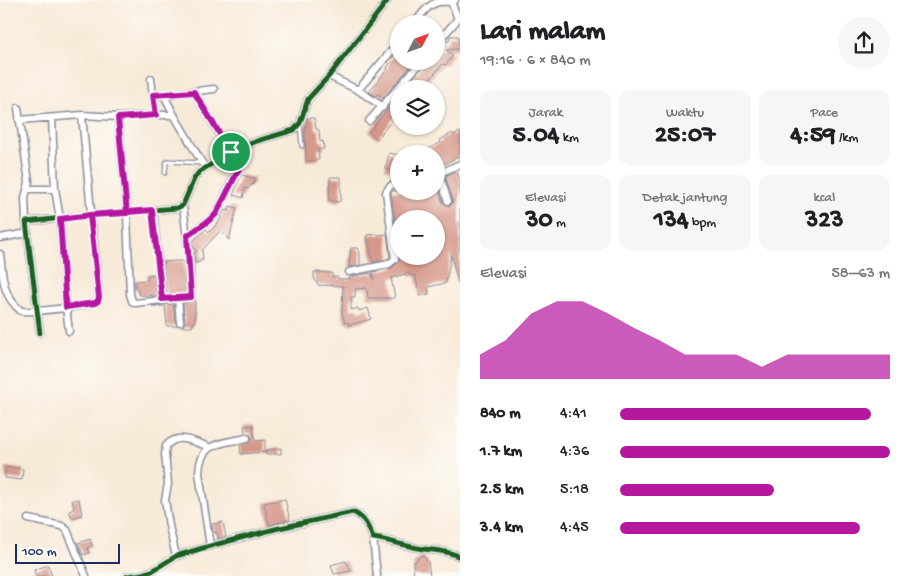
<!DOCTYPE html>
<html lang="id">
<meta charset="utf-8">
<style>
body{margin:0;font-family:"Gochi Hand",sans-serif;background:#f6f6f6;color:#202124;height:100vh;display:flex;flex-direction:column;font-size:19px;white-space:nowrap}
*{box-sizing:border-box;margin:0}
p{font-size:16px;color:#757577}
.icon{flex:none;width:28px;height:28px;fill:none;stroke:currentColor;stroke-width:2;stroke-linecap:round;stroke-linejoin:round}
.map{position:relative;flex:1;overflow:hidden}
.panel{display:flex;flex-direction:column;background:#fff;width:450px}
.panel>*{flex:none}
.needle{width:32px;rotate:49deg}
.tools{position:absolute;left:390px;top:15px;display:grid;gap:10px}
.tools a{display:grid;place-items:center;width:55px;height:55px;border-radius:50%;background:#fff;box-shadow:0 1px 4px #0004;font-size:25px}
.scale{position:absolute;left:15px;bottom:12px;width:105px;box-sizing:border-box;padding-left:5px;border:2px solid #1b2f5e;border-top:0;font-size:14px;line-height:18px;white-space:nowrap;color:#1b2f5e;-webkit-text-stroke:4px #fdfcf7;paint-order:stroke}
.pin{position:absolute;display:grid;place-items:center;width:42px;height:42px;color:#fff;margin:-21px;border:2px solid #fff;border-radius:50%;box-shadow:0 1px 5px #0007}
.round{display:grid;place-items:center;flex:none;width:52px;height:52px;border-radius:26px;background:#f6f6f6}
.overview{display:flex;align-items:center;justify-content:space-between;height:85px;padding:0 20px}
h1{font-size:28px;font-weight:700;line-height:38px}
.metrics{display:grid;grid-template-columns:repeat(3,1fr);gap:8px;height:85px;padding:5px 20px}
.metrics div{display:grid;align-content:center;border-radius:12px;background:#f6f6f6;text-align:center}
.metrics b{font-size:25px;font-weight:700}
.metrics small{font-size:14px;font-weight:400}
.metrics p{font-size:14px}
.chart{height:140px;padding:10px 20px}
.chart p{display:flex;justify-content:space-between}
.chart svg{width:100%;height:90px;margin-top:5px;fill:#b5179e;opacity:.7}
ul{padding:0 20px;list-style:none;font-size:16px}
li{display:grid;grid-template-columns:80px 60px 1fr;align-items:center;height:38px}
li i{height:12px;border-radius:6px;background:#b5179e}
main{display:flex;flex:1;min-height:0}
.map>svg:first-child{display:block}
.building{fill:#d6988a}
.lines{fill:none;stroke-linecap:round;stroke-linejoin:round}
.service-casing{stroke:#8a8c9b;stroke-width:5.5}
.minor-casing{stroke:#8a8c9b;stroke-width:9}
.service{stroke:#fff;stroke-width:3}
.minor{stroke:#fff;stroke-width:6}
.cycleway-casing{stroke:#fdfcf7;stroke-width:8}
.cycleway{stroke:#1b5e20;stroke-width:5}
.route-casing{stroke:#fff;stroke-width:10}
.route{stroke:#b5179e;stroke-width:6}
</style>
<main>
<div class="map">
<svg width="460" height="576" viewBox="0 0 460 576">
<rect width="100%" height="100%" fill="#fdfcf7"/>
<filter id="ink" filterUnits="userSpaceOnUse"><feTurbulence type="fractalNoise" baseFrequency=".02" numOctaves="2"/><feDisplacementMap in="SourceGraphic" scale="10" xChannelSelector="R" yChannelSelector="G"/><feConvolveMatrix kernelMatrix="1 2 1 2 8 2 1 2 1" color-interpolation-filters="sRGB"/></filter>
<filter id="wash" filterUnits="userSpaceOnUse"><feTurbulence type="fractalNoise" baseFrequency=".0096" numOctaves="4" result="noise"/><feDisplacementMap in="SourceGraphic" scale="20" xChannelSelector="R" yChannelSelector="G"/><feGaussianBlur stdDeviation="1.12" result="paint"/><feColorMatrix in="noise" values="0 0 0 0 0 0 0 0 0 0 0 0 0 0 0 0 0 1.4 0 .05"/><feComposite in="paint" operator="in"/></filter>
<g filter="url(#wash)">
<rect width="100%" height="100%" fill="#f8ead8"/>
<g id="blocks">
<path class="building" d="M 450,36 L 458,36 L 459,49 L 446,50 L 453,55 L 446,65 L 443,64 L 421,89 L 404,89 L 427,61 L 436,61 L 436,57 L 445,46 L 445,41 L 449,41 Z
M 399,51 L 399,61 L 415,61 L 383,98 L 378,94 L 376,96 L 369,92 L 388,68 L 387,67 L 390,64 L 388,62 Z
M 399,95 L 399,112 L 377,139 L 369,132 Z
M 307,118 L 314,118 L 316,129 L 319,130 L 320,142 L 323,141 L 324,149 L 318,149 L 319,160 L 306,161 L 305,131 L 305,126 L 307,125 Z
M 460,132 L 460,156 L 436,168 L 436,154 L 419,154 L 441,142 L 440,140 L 452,133 L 453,135 Z
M 389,153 L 399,155 L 399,172 L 385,169 Z
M 457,171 L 460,182 L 460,282 L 458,283 L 451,255 L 446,283 L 428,287 L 429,294 L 420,296 L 415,275 L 410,276 L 409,273 L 391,278 L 395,298 L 368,298 L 367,288 L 355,289 L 355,297 L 351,297 L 351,310 L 358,308 L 359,311 L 368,308 L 371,319 L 349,325 L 348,322 L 345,323 L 342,313 L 343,286 L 318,285 L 314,278 L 314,272 L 332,273 L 332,277 L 338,277 L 338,279 L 350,279 L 350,277 L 371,273 L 374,279 L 373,272 L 392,268 L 399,261 L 400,256 L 436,256 L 436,219 L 399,219 L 399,249 L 391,193 L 394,190 L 394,191 L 436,191 L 436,182 L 443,203 L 449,206 L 452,204 L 453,200 L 445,176 Z
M 241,175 L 255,178 L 253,185 L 252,184 L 248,189 L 245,188 L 243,198 L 233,195 Z
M 330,177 L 341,177 L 341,200 L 339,202 L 329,200 Z
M 230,206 L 237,208 L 229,240 L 220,231 L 202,250 L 203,261 L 201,259 L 200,262 L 195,263 L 194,253 L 197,252 L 193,247 L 192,242 L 206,229 L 209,232 L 219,222 L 224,210 L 229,211 Z
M 378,234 L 378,235 L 387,234 L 390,257 L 387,259 L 373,262 L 367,235 Z
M 351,248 L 358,248 L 360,253 L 360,265 L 349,267 Z
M 176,261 L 184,261 L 186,293 L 167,295 L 163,262 Z
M 154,274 L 157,296 L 140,295 L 138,293 L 137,288 L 135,288 L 135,281 L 148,280 L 147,275 Z
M 195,300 L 195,320 L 192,327 L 183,327 L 185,322 L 183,303 Z
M 173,304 L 177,326 L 167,326 L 165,306 L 152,306 Z
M 253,425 L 255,441 L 265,440 L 265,450 L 281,448 L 281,454 L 265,454 L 265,452 L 241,454 L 240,444 L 248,443 L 252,439 L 250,434 L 245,433 L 244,426 Z
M 6,467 L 23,469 L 22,480 L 5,478 Z
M 79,499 L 82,515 L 72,518 L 69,511 L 74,509 L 72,500 Z
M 285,499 L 290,520 L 269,525 L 264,503 Z
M 223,522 L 226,537 L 218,539 L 217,533 L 213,532 L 212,524 Z
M 90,539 L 92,546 L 87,548 L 89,553 L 83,555 L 78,543 Z
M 422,555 L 428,562 L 430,576 L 414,576 L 413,563 Z
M 346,561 L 351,571 L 334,574 L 331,565 Z
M 48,565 L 52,576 L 36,576 L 34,570 Z"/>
</g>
</g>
<g filter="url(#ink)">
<use href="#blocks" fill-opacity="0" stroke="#8a8c9b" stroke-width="1"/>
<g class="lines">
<g class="service-casing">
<path id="service" d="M 300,124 L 302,146
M 165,173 L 166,163 L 168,161 L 201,163"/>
</g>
<g class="minor-casing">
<path id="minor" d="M 414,24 C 421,15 428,4 439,2 C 445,1 450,3 455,0
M 436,44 L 457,20 L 457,16 L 451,2
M 329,76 L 358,90 L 383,107
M 151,79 L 153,95
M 358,90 L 399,42
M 164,95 L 214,89
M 18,108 L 29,182 L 25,198 L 26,222
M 156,115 L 174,115
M 118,117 L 127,213 L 130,294 L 132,301 L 135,303 L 191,297 L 190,265 L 183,205
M 52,118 L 55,189 L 60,219 L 66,307 L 69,331
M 19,120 L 82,115 L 118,117 L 156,115 L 153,95 L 164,95 L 174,115 L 205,168
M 369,121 L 422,61
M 439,174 L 448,201
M 436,175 L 460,164
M 28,189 L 55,189
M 153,210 L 162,299
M 187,236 L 207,222 L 216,214 L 239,167 L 194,92
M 0,238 L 28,233
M 0,254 C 3,278 2,295 21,311 C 35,312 86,307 98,301 L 99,297 L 82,115
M 349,272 L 389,264 L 395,259 L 386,192 C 389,186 392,184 399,183
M 178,298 L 180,322
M 40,333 L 26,222 L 90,215 L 177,208 L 183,205 L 194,179 L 199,172 L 231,152 L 257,141 L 294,130 L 300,123 L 308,99 L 329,76 L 388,0
M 28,519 L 62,526 L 67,530 L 86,576
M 373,538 L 377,576
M 210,546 L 199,473 C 200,441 221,444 247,438
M 176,556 L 169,526 L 165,500 L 168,484 L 165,454 L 166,446 C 178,432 195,442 209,447
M 127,576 L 142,574 L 152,571 L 176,556 L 210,546 L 275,529 L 353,512 C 365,518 368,526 373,538 C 387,540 399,544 413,547 C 428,551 446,549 460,557"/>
</g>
<use href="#service" class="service"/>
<use href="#minor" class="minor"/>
<g class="cycleway-casing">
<path id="cycleway" d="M 40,333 L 26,222 L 90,215 L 177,208 L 183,205 L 194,179 L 199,172 L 231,152 L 257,141 L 294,130 L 300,123 L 308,99 L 329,76 L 388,0
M 127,576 L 142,574 L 152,571 L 176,556 L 210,546 L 275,529 L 353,512 C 365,518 368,526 373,538 C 387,540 399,544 413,547 C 428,551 446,549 460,557"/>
</g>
<use href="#cycleway" class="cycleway"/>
</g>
</g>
<g class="lines" filter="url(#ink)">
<g class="route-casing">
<path id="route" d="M 231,152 L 194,92 L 153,95 L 156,115 L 118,118 L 127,213 L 90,215 L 60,219 L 66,307 L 95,303 L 98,301 L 99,297 L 90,215 L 152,210 L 162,299 L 191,297 L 187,236 L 207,222 L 216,214 L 240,167 L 231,152"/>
</g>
<use href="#route" class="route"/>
</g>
</svg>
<div class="tools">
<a><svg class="needle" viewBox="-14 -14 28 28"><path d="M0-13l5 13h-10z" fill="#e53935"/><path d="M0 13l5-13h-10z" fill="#757577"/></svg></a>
<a><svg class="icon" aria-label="layers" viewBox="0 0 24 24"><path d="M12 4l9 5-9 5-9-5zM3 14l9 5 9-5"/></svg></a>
<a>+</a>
<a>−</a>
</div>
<div class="scale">100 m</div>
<div class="pin" style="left:231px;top:152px;background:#1e9e55"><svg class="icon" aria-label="arrive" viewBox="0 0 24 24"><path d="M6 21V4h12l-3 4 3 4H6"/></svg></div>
</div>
<section class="panel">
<div class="overview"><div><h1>Lari malam</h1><p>19:16 · 6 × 840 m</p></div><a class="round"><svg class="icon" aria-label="share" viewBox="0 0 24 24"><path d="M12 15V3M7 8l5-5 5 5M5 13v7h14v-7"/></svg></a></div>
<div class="metrics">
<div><p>Jarak</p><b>5.04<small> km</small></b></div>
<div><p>Waktu</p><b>25:07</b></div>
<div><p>Pace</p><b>4:59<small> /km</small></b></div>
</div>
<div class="metrics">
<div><p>Elevasi</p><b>30<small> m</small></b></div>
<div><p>Detak jantung</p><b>134<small> bpm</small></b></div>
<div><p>kcal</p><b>323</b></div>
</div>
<div class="chart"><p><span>Elevasi</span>58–63 m</p>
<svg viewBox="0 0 160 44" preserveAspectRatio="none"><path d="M0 44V32L10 25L20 12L30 6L40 6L50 12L60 19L70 25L80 32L90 32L100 32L110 38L120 32L130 32L140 32L150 32L160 32V44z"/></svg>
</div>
<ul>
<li><b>840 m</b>4:41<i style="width:93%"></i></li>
<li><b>1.7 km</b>4:36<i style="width:100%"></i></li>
<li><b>2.5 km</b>5:18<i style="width:57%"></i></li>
<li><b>3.4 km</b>4:45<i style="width:89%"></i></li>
</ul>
</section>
</main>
